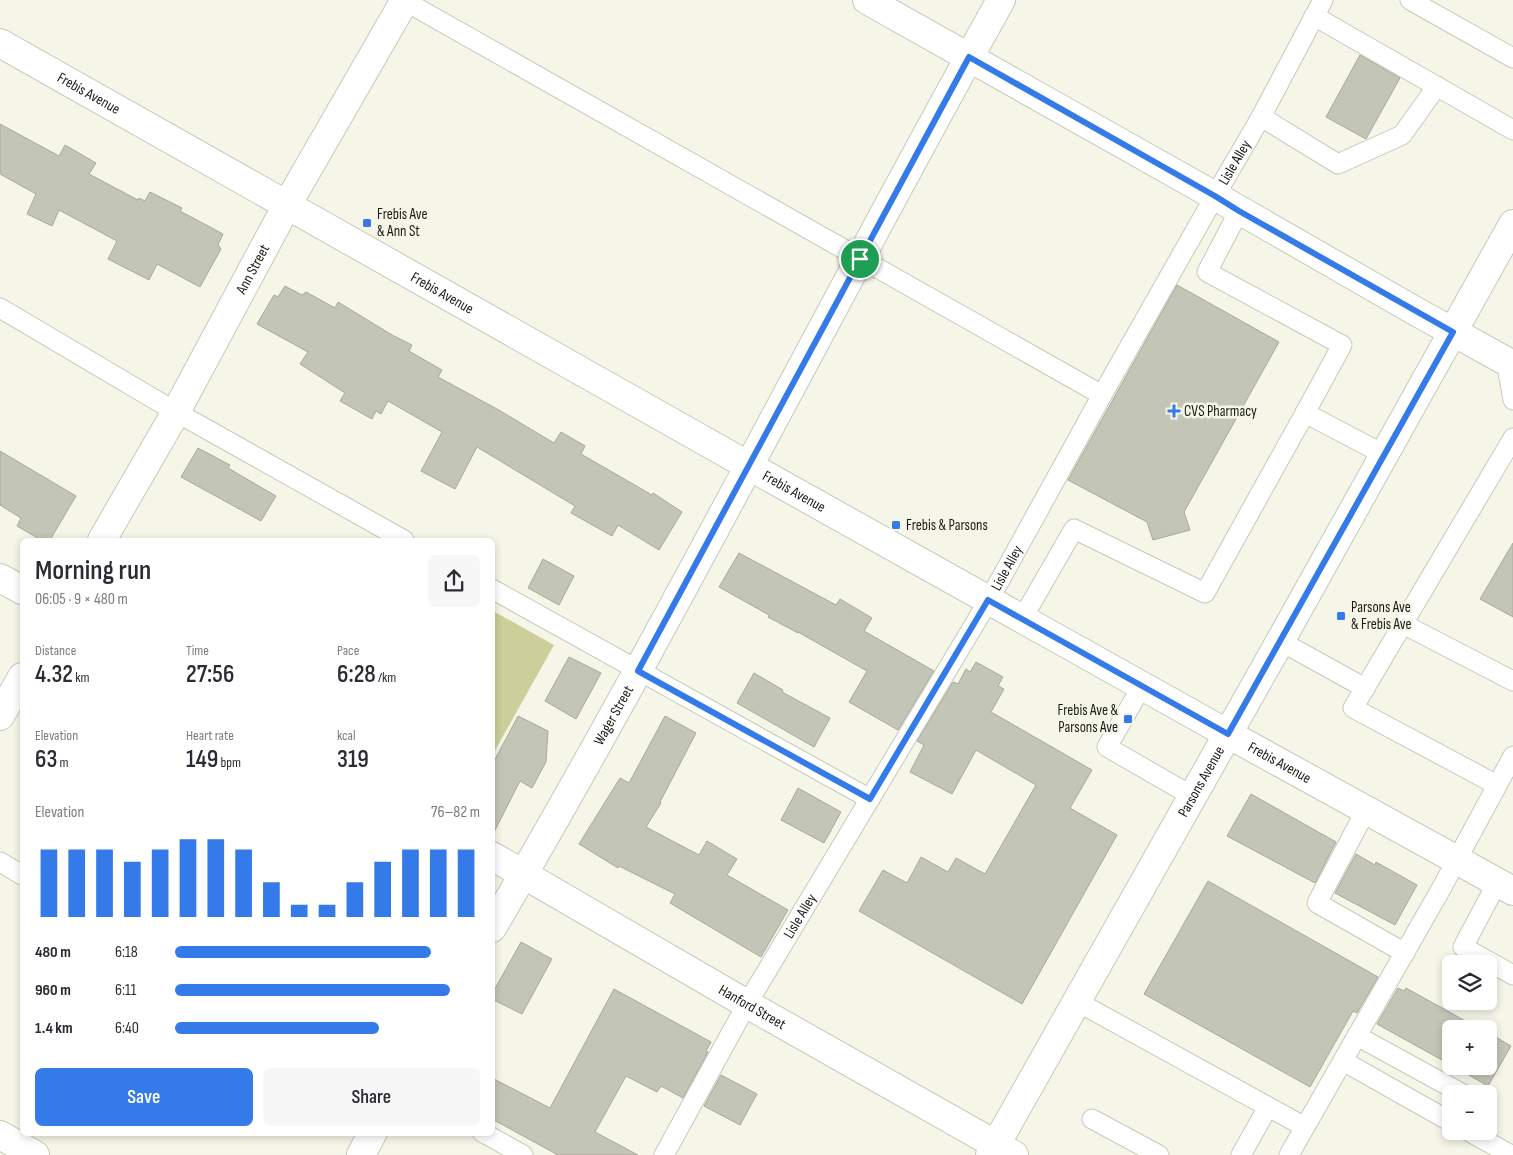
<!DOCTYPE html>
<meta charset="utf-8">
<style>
body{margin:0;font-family:"Sofia Sans Condensed",sans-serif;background:#f7f7f7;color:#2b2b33;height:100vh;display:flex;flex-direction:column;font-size:19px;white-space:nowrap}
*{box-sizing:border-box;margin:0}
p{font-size:16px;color:#7c7c81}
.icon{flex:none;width:28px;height:28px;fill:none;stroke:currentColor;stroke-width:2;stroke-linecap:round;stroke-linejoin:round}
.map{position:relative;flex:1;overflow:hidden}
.details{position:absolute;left:20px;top:538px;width:475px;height:598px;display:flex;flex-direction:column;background:#fff;border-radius:8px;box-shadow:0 2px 8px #0003}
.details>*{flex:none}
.controls{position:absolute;left:1442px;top:955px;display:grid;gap:10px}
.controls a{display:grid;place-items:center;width:55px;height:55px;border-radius:8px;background:#fff;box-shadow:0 2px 8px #0003;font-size:25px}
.pin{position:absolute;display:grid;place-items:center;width:42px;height:42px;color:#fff;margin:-21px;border:2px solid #fff;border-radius:50%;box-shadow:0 1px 5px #0007}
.round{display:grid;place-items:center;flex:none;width:52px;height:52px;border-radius:8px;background:#f7f7f7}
.summary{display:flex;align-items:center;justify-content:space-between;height:85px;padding:0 15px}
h1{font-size:28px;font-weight:600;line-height:38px}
.figures{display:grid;grid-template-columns:repeat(3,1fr);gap:8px;height:85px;padding:5px 15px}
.figures div{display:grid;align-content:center}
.figures b{font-size:25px;font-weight:600}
.figures small{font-size:14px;font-weight:400}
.figures p{font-size:14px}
.chart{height:140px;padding:10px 15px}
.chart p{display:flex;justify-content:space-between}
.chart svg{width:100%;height:90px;margin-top:5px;stroke:#347ae8;stroke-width:6}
.cta{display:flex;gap:10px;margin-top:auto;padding:10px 15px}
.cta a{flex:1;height:58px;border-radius:8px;background:#347ae8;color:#fff;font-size:20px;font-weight:600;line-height:58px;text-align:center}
.cta a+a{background:#f7f7f7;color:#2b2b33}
ul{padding:0 15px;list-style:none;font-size:16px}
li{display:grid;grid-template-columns:80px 60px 1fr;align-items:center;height:38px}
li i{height:12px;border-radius:6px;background:#347ae8}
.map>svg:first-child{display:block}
.green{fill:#cccf9a}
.building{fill:#c3c5b6;stroke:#a8a99b}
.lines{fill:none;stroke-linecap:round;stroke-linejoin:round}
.lane-casing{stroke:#c7c9ba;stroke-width:21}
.street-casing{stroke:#c7c9ba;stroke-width:30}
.secondary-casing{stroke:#c7c9ba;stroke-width:30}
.primary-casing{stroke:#c7c9ba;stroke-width:30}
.lane{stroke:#fff;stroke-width:19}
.street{stroke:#fff;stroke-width:28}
.secondary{stroke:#fff;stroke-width:28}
.primary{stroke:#fff;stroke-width:28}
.route-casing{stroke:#fff;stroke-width:10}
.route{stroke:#347ae8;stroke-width:6}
.poi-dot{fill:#347ae8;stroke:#f5f6e7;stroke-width:2}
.labels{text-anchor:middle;stroke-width:5;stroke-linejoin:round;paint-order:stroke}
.street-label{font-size:15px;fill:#1b1c17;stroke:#f5f6e7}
.poi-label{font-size:15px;fill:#1b1c17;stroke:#f5f6e7;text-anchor:start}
</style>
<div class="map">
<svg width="1513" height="1155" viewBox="0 0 1513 1155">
<rect width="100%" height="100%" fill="#f5f6e7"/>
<path class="green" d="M 493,611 L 554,645 L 493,754 Z"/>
<path class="building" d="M 1360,55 L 1400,78 L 1366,139 L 1326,117 Z
M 0,124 L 59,156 L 65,145 L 96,163 L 89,174 L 138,200 L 139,198 L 145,201 L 150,192 L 182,208 L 180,211 L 223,234 L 218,245 L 221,249 L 200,287 L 157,264 L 149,280 L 108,259 L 117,241 L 59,210 L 52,226 L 27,214 L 36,194 L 0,174 Z
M 1177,285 L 1279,342 L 1184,512 L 1190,530 L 1153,540 L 1147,522 L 1068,480 Z
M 285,286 L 302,295 L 306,292 L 335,308 L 338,302 L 392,335 L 412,345 L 409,351 L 442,370 L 438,377 L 497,409 L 554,443 L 561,432 L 585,446 L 581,454 L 652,495 L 653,493 L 682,512 L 659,550 L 618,525 L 612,536 L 571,513 L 575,506 L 477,447 L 455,489 L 421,471 L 442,432 L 388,401 L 381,414 L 376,411 L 372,419 L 340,401 L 345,393 L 300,364 L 308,352 L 257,324 L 274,295 L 278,297 Z
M 198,448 L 230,465 L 228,468 L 276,496 L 261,521 L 181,477 Z
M 0,451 L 76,496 L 50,540 L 41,540 L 17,526 L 21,518 L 0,505 Z
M 1513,543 L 1513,617 L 1480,599 Z
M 739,553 L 836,605 L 840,599 L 872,618 L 864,631 L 934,671 L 898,730 L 849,702 L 867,671 L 798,632 L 798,633 L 768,617 L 769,615 L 719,587 Z
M 543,559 L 574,576 L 559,605 L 528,588 Z
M 569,657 L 601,673 L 576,719 L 545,701 Z
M 976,662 L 1003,677 L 998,686 L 1004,689 L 991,712 L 1092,770 L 1070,808 L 1117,835 L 1022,1004 L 859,911 L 883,870 L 907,883 L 921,857 L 948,872 L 956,858 L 985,874 L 1036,785 L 976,750 L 952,794 L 910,772 L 924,745 L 917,741 L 953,682 L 958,684 L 966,669 L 970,672 Z
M 754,673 L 783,690 L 782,692 L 830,718 L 814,747 L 737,703 Z
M 518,716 L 548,731 L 546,762 L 532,788 L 520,781 L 492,836 L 492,765 Z
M 665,716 L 696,733 L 660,802 L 661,803 L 646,827 L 699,855 L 707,841 L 737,859 L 727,875 L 788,910 L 761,957 L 670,903 L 675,894 L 619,866 L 618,868 L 579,844 L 620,778 L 629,783 Z
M 798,788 L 841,812 L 824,843 L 781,820 Z
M 1251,794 L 1336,842 L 1315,883 L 1227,836 Z
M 1356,854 L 1375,865 L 1376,862 L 1417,885 L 1395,925 L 1335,893 Z
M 1208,881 L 1378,977 L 1357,1013 L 1353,1011 L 1310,1087 L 1144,994 Z
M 521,942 L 552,959 L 522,1014 L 492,999 L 492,994 Z
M 1398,988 L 1404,991 L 1406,988 L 1480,1029 L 1451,1029 L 1451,1065 L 1377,1024 Z
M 614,989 L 711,1042 L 706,1051 L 708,1052 L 683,1098 L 661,1086 L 657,1092 L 626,1076 L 595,1132 L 638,1155 L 558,1155 L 492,1119 L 492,1078 L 550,1108 Z
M 1489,1033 L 1511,1046 L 1488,1086 L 1453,1066 L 1489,1066 Z
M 721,1075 L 757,1094 L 740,1125 L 704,1106 Z"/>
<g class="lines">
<g class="lane-casing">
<g id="lane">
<path d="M 403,0 L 1102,395"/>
<path d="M 1410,0 L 1513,58"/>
<path d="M 1314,16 L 1513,130"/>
<path d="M 1261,117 L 1338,164 L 1402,135 L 1437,86"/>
<path d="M 1239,211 L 1207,272 L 1342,345 L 1305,413"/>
<path d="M 0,308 L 176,412 L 404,540"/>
<path d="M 1506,361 L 1513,400"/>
<path d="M 492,589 L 870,799"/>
<path d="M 1022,619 L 1074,529 L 1205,593 L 1305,413 L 1385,455"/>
<path d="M 1403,624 L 1513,681"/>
<path d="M 1280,641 L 1365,688 L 1513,438"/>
<path d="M 1142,686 L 1107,747 L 1192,796"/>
<path d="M 1365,688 L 1353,708 L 1497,785"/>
<path d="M 1366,810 L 1317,903 L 1405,953"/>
<path d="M 0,862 L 22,875"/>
<path d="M 1497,883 L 1463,947 L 1513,975"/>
<path d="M 1076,1001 L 1305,1127"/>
<path d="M 1357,1036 L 1463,1094"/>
<path d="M 1343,1061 L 1451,1122"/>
<path d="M 1092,1119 L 1159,1155"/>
<path d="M 1468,1131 L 1511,1155"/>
<path d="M 482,1132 L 523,1155"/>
<path id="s1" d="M 664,1155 L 747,1004 L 989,600 L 1102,395 L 1215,196 L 1261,117 L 1323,0"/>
<path d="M 1241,1155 L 1268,1107"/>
<path d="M 1289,1155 L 1441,889 L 1513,756"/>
</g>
</g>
<g class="street-casing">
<g id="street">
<path d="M 867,0 L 1215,196 L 1417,312 L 1513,365"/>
<path id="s2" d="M 102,540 L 176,412 L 287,205 L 405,0"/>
<path d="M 0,578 L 22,590"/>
<path d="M 0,716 L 22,677"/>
<path id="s3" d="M 1228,734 L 1513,891"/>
<path id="s4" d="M 492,856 L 747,1004 L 1014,1155"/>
<path id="s5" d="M 492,928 C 671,624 829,308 1001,0"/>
<path d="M 0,1135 L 35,1155"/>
<path d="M 361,1155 L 373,1132"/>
</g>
</g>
<g class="secondary-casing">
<g id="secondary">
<path id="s6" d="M 0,43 L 749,466 L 1228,734"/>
</g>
</g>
<g class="primary-casing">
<g id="primary">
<path id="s7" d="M 990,1155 L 1273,654 L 1513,224"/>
</g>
</g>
<use href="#lane" class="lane"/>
<use href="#street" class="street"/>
<use href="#secondary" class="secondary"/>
<use href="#primary" class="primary"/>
</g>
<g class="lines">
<g class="route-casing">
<path id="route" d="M 969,57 L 1215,196 L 1239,211 L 1453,332 L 1228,734 L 988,600 L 870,799 L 638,671 Z"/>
</g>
<use href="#route" class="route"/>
</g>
<g class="poi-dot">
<rect x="362" y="218" width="10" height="10" rx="2.5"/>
<path d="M1171.5 403.5h5v5h5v5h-5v5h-5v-5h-5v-5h5z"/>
<rect x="891" y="520" width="10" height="10" rx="2.5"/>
<rect x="1336" y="611" width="10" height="10" rx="2.5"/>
<rect x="1123" y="714" width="10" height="10" rx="2.5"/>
</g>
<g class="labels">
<g class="street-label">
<text dy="5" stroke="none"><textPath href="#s6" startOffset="102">Frebis Avenue</textPath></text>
<text dy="5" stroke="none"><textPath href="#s1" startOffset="1145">Lisle Alley</textPath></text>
<text dy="5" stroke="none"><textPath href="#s2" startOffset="310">Ann Street</textPath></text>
<text dy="5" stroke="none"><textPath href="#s6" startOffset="508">Frebis Avenue</textPath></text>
<text dy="5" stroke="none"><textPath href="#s6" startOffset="912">Frebis Avenue</textPath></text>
<text dy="5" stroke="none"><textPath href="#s1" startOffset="680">Lisle Alley</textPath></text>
<text dy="5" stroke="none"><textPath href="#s5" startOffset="245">Wager Street</textPath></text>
<text dy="5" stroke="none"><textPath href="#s3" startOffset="59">Frebis Avenue</textPath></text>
<text dy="5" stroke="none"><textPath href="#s7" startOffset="429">Parsons Avenue</textPath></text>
<text dy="5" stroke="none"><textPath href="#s1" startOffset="275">Lisle Alley</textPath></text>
<text dy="5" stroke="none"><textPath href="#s4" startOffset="301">Hanford Street</textPath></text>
</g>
<g class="poi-label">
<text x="377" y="219">Frebis Ave<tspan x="377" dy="17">&amp; Ann St</tspan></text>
<text x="1184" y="416">CVS Pharmacy</text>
<text x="906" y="530">Frebis &amp; Parsons</text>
<text x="1351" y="612">Parsons Ave<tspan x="1351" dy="17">&amp; Frebis Ave</tspan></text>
<text x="1118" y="715" text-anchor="end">Frebis Ave &amp;<tspan x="1118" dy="17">Parsons Ave</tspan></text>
</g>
</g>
</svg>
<div class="controls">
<a><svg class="icon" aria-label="layers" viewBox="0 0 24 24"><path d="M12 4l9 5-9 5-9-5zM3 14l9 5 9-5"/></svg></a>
<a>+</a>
<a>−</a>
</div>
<div class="pin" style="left:860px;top:259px;background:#1e9e55"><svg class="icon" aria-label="arrive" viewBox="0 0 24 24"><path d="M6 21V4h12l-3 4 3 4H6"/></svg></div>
<section class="details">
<div class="summary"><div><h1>Morning run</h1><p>06:05 · 9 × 480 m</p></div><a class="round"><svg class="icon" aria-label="share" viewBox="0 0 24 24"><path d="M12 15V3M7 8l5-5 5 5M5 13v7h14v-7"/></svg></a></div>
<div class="figures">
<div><p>Distance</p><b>4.32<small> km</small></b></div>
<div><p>Time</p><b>27:56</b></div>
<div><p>Pace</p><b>6:28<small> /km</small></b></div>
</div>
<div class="figures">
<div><p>Elevation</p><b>63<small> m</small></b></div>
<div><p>Heart rate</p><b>149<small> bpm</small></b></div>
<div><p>kcal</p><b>319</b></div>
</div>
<div class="chart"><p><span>Elevation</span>76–82 m</p>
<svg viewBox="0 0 160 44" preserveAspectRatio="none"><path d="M5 44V11M15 44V11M25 44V11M35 44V17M45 44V11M55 44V6M65 44V6M75 44V11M85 44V27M95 44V38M105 44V38M115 44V27M125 44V17M135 44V11M145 44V11M155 44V11"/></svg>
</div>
<ul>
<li><b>480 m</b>6:18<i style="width:84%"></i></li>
<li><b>960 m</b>6:11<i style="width:90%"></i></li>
<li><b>1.4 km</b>6:40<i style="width:67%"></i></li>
</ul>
<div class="cta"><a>Save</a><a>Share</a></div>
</section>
</div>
